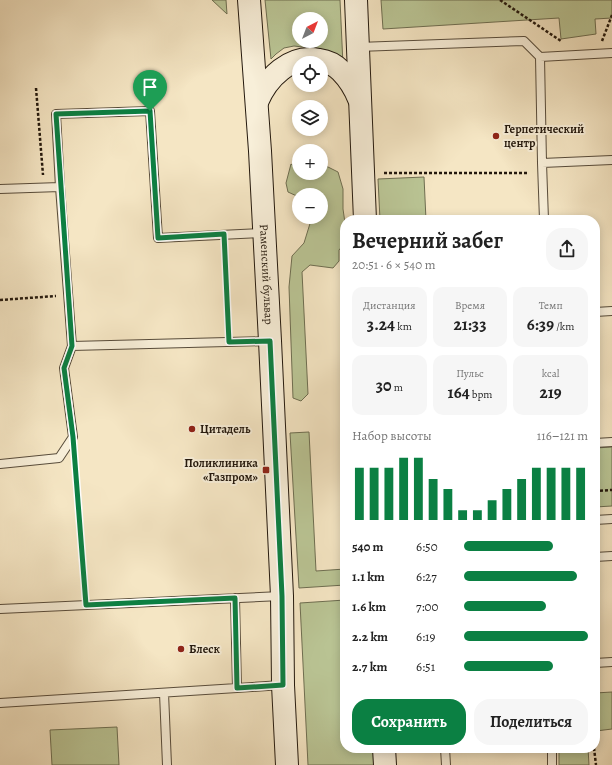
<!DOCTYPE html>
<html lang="ru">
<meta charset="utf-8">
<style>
body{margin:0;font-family:Alegreya,serif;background:#f6f6f6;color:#222;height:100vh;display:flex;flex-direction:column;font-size:15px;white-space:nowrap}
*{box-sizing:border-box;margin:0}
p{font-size:13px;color:#767676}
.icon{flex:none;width:22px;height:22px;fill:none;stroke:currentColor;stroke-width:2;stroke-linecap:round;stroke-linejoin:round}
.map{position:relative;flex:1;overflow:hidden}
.sheet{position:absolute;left:340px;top:215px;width:260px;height:538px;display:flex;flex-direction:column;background:#fff;border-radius:16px;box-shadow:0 2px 10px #0003}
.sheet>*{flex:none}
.needle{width:26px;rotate:42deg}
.fabs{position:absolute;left:292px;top:12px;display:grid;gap:8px}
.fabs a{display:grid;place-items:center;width:36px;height:36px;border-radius:50%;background:#fff;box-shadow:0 2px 10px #0003;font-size:20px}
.pin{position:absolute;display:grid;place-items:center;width:34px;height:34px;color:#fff;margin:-41px -17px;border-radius:50% 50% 50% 0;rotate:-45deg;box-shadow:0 0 4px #0007}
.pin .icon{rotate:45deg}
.round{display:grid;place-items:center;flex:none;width:42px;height:42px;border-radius:16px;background:#f6f6f6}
.headline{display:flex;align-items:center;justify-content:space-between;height:68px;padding:0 12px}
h1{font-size:22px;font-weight:700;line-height:30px}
.stats{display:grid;grid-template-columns:repeat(3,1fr);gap:6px;height:68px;padding:4px 12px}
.stats div{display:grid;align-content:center;border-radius:10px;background:#f6f6f6;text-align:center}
.stats b{font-size:17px;font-weight:700}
.stats small{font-size:11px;font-weight:400}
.stats p{font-size:11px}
.chart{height:112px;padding:8px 12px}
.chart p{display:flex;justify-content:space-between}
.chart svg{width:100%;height:72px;margin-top:4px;stroke:#0b8043;stroke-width:6}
.action{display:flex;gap:8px;margin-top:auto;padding:8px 12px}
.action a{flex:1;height:46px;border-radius:16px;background:#0b8043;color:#fff;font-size:16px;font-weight:700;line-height:46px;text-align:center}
.action a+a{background:#f6f6f6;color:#222}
ul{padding:0 12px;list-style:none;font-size:13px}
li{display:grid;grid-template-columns:64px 48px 1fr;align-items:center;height:30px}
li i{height:10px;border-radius:5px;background:#0b8043}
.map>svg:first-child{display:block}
.green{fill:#bac595;stroke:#6e6e51;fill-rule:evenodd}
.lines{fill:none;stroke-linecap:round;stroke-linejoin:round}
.lane-casing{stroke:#584c3b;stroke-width:10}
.secondary-casing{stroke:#23180d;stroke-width:24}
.path{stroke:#23180d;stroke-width:2.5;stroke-dasharray:3 2;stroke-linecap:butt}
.lane{stroke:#f8efd9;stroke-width:8}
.secondary{stroke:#f8efd9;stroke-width:22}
.route-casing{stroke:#fff;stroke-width:8}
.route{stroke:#0b8043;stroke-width:5}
.poi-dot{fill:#8f2418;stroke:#f8efd9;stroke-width:1.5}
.labels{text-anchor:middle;stroke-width:4;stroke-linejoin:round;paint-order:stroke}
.poi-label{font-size:12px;font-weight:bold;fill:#23180d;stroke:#f8efd9;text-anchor:start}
.street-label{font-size:12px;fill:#23180d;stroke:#f8efd9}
</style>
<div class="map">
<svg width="612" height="765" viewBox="0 0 612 765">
<rect width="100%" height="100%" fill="#f5e6c4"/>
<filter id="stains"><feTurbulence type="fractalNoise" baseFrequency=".005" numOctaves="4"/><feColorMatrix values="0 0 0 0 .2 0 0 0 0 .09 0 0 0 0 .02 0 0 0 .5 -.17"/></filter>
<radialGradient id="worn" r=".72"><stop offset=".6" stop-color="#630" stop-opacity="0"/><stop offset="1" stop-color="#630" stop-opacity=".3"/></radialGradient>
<path class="green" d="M 212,0 L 226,0 L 227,14 Z
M 265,0 L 340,0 L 343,65 L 335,56 L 320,49 L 294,46 L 284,48 L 276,54 L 271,59 ZM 299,19 L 321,19 L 321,41 L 299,41 Z
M 381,0 L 612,0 L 612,18 L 595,19 L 596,34 L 561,39 L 559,18 L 383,29 Z
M 291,164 L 299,170 L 299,173 L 304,174 L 306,173 L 321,173 L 322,164 L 338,172 L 343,189 L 343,209 L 345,223 L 345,243 L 339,250 L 339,261 L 333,268 L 310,265 L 302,272 L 308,394 L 301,401 L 293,398 L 289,287 L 292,256 L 304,243 L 312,217 L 321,217 L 321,195 L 299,195 L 299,197 L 288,192 L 286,183 Z
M 424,177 L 426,220 L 380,220 L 378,179 Z
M 309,432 L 316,571 L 345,569 L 345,585 L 299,588 L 290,433 Z
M 612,447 L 612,506 L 595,507 L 595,448 Z
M 345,600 L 345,748 L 377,748 L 377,765 L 308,765 L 300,603 Z
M 612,692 L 612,729 L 596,731 L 595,693 Z
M 117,727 L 119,765 L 52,765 L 50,730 Z
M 559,748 L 588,748 L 589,765 L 559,765 Z"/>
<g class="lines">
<g class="lane-casing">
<path id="lane" d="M 358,47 L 524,41 L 540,57 L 612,53
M 540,57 L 542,163 L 612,160
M 542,163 L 544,220
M 60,187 L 56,114 L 150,111 L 158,238 L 263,233
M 0,189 L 60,187 L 72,346
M 595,312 L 612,311
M 595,443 L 612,442
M 0,464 L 59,458 L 73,437 L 64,368 L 72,346 L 270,341
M 595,520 L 612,519
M 595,557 L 612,556
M 0,609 L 281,596
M 595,663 L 612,662
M 237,688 L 282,685
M 164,693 L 167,765
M 0,703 L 237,688 L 235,598
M 445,748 L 446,765
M 552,748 L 552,765"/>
</g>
<g class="secondary-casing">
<g id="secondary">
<path id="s1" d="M 249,0 L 260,151 L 270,341 L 282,596 L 283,685 L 287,765"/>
<path d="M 356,0 L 365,220"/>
<path d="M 257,102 C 267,78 290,54 319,60 C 327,61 335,65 341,71 C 349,79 355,89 359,99"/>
<path d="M 384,748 L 385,765"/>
</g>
</g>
<path class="path" d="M 500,0 L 561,41
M 602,41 L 612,15
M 36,88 L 43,175
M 384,173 L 529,173
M 225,249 L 228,330
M 0,300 L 56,296
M 75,460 L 85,592
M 595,491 L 612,490
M 594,748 L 596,765"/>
<use href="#lane" class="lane"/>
<use href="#secondary" class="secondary"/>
</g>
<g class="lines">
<g class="route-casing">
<path id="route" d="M 150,111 L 158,238 L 224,234 L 229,342 L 270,341 L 282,596 L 283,685 L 237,688 L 235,598 L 86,605 L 73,437 L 64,368 L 72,346 L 56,114 Z"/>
</g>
<use href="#route" class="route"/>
</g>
<g class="poi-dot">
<circle cx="496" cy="136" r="4"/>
<circle cx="192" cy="429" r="4"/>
<rect x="262" y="466" width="8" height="8" rx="2"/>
<circle cx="181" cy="649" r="4"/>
</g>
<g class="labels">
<g class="poi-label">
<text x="504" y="133">Герпетический<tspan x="504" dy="14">центр</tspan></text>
<text x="200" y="433">Цитадель</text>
<text x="258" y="467" text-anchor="end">Поликлиника<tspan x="258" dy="14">«Газпром»</tspan></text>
<text x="189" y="653">Блеск</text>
</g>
<g class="street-label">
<text dy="4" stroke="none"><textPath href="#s1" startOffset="275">Раменский бульвар</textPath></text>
</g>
</g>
<rect width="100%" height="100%" filter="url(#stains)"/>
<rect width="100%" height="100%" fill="url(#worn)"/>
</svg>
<div class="fabs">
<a><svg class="needle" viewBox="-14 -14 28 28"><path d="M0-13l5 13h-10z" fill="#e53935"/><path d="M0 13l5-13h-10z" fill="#767676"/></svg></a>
<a><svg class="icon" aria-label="locate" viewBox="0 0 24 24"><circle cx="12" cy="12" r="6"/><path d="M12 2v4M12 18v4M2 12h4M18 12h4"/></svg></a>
<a><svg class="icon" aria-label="layers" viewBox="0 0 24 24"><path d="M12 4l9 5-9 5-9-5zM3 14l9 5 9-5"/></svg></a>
<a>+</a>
<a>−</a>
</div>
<div class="pin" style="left:150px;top:111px;background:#1e9e55"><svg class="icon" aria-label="arrive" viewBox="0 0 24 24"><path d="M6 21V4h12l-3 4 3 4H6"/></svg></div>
<section class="sheet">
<div class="headline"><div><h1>Вечерний забег</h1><p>20:51 · 6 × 540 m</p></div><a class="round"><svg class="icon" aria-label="share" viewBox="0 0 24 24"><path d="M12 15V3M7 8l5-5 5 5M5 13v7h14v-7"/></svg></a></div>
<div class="stats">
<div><p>Дистанция</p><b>3.24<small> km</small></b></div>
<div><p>Время</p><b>21:33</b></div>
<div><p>Темп</p><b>6:39<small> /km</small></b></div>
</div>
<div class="stats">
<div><b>30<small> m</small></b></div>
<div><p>Пульс</p><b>164<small> bpm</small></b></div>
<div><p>kcal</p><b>219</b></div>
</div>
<div class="chart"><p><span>Набор высоты</span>116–121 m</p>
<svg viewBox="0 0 160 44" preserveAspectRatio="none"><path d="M5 44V12M15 44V12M25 44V12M35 44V6M45 44V6M55 44V19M65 44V25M75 44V38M85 44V38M95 44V32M105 44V25M115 44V19M125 44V12M135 44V12M145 44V12M155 44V12"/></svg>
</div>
<ul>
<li><b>540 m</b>6:50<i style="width:72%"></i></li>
<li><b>1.1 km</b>6:27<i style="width:91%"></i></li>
<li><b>1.6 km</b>7:00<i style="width:66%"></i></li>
<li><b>2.2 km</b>6:19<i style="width:100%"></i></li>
<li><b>2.7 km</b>6:51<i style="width:72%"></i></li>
</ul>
<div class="action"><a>Сохранить</a><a>Поделиться</a></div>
</section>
</div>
